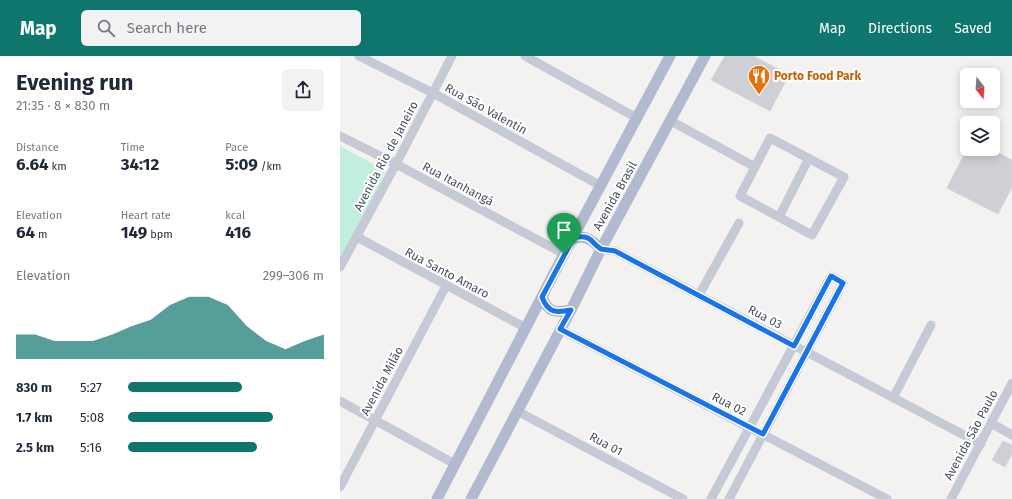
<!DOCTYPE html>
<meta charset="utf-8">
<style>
body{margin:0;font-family:"Fira Sans",sans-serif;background:#f2f2f3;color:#1f2937;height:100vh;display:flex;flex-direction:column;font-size:15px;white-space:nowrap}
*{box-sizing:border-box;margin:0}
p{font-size:13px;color:#747a83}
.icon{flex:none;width:22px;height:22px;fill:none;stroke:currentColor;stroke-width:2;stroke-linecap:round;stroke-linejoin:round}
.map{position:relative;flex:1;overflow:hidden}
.side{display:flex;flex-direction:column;background:#fff;width:340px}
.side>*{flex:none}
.needle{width:26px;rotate:163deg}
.fabs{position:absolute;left:620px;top:12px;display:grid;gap:8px}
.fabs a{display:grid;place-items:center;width:40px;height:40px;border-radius:6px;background:#fff;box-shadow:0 2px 10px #0003;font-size:20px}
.pin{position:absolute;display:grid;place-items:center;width:34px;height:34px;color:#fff;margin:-41px -17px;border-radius:50% 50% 50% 0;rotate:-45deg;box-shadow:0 0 4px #0007}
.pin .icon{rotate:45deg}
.round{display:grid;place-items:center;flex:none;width:42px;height:42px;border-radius:6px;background:#f2f2f3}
.summary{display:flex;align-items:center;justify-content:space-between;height:68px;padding:0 16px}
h1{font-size:22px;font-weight:700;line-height:30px}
.stats{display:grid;grid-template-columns:repeat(3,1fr);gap:6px;height:68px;padding:4px 16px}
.stats div{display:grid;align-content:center}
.stats b{font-size:17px;font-weight:700}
.stats small{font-size:11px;font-weight:400}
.stats p{font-size:11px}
.chart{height:112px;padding:8px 16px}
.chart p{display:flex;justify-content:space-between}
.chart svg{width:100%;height:72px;margin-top:4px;fill:#0f766e;opacity:.7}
ul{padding:0 16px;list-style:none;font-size:13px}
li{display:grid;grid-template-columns:64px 48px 1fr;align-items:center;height:30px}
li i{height:10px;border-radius:5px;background:#0f766e}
header{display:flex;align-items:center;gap:24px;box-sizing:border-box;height:56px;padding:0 20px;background:#0f766e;color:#fff}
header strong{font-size:19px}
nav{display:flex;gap:22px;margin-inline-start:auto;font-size:14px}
.search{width:280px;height:36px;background:#f2f2f3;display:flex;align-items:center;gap:10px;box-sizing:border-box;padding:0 14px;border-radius:6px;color:#747a83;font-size:15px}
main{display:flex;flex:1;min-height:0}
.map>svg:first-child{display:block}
.green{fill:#c2efdd}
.building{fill:#ced0d6;stroke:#d6d6dd}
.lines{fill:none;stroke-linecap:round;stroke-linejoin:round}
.minor{stroke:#c6cad6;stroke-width:9}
.major{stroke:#b2bacf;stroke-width:11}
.route-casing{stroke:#fff;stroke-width:8}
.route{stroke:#1a73e8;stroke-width:5}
.labels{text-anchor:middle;stroke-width:4;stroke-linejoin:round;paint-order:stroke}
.food-label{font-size:12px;font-weight:bold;fill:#c56008;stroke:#fff;text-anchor:start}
.street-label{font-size:12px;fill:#49505f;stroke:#fff}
</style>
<header>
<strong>Map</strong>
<div class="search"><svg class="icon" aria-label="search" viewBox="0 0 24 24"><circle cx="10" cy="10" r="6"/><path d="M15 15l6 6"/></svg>Search here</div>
<nav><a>Map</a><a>Directions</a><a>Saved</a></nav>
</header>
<main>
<section class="side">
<div class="summary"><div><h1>Evening run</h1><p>21:35 · 8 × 830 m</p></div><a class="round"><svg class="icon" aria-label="share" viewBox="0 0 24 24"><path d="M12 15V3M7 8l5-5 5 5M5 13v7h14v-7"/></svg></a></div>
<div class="stats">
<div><p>Distance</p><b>6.64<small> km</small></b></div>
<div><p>Time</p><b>34:12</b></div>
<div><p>Pace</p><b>5:09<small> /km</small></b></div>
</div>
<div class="stats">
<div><p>Elevation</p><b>64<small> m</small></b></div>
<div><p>Heart rate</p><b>149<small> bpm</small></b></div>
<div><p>kcal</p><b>416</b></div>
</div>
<div class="chart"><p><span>Elevation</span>299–306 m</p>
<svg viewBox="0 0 160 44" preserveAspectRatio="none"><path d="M0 44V29L10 29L20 33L30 33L40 33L50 29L60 24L70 20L80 11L90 6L100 6L110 11L120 24L130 33L140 38L150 33L160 29V44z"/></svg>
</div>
<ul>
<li><b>830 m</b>5:27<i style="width:58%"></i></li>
<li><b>1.7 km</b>5:08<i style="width:74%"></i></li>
<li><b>2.5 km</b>5:16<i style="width:66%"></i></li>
</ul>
</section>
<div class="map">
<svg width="672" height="443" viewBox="0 0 672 443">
<rect width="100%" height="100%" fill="#f4f2f1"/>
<path class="green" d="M 0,90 L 46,115 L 2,200 L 0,199 Z"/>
<path class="building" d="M 385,0 L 414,0 L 449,19 L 430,55 L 371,24 Z
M 627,93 L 651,93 L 672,104 L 672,131 L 658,158 L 607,132 Z
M 663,385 L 672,389 L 672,398 L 665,411 L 652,404 Z"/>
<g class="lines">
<path class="minor" d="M 19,0 L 93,37 L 261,130
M 185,0 L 297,62
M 331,65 L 415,111
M 0,80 L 56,108 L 224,198
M 430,82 L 504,121 L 472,179 L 400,140 Z
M 439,161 L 469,102
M 17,181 L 186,272
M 261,193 L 275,195 L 641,388
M 0,211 L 56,108 L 112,0
M 359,239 L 399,167
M 220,273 L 547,443
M 553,342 L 591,269
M 0,345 L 115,408
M 177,355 L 343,443
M 651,367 L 672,379
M 0,431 L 106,230
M 371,443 L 491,220 L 503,227 L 389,443
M 611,443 L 672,327"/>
<path class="major" d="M 233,183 C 245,178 252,184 261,193
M 202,241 C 208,257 216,257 231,254
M 97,443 L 224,198 L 330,0
M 131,443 L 231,254 L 261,193 L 365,0"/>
</g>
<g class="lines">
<g class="route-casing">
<path id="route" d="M 237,181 C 252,179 251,187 261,193 C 265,194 271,194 275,195 L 454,290 L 491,220 L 503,227 L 423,378 L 220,273 L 231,254 C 216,257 208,257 202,241 L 233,183 Z"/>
</g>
<use href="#route" class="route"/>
</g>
<defs>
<g id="restaurant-pin" transform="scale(1.15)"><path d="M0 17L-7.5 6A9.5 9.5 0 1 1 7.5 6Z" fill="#e8710a" stroke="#fff"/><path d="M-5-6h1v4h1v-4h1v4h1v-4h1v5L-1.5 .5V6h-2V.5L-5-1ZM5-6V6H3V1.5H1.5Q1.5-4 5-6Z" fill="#fff"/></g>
</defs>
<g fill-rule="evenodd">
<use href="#restaurant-pin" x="419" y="20"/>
</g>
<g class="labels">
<g class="food-label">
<text x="434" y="24">Porto Food Park</text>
</g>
<g class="street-label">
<text transform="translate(146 53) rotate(29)" y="4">Rua São Valentin</text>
<text transform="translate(46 100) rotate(-62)" y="4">Avenida Rio de Janeiro</text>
<text transform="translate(118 128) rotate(28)" y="4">Rua Itanhangá</text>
<text transform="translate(275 140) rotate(-61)" y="4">Avenida Brasil</text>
<text transform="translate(107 217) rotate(28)" y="4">Rua Santo Amaro</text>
<text transform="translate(425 261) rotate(28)" y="4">Rua 03</text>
<text transform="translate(42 325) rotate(-62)" y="4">Avenida Milão</text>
<text transform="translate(389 348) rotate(27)" y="4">Rua 02</text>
<text transform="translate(631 379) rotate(-62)" y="4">Avenida São Paulo</text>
<text transform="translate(266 388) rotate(28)" y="4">Rua 01</text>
</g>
</g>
</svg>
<div class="fabs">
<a><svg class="needle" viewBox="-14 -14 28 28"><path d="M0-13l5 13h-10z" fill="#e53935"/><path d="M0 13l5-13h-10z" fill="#747a83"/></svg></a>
<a><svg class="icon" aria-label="layers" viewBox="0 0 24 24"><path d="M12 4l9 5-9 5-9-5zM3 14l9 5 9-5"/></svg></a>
</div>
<div class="pin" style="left:224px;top:198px;background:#1e9e55"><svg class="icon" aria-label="arrive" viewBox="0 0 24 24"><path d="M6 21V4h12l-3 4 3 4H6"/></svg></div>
</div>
</main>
